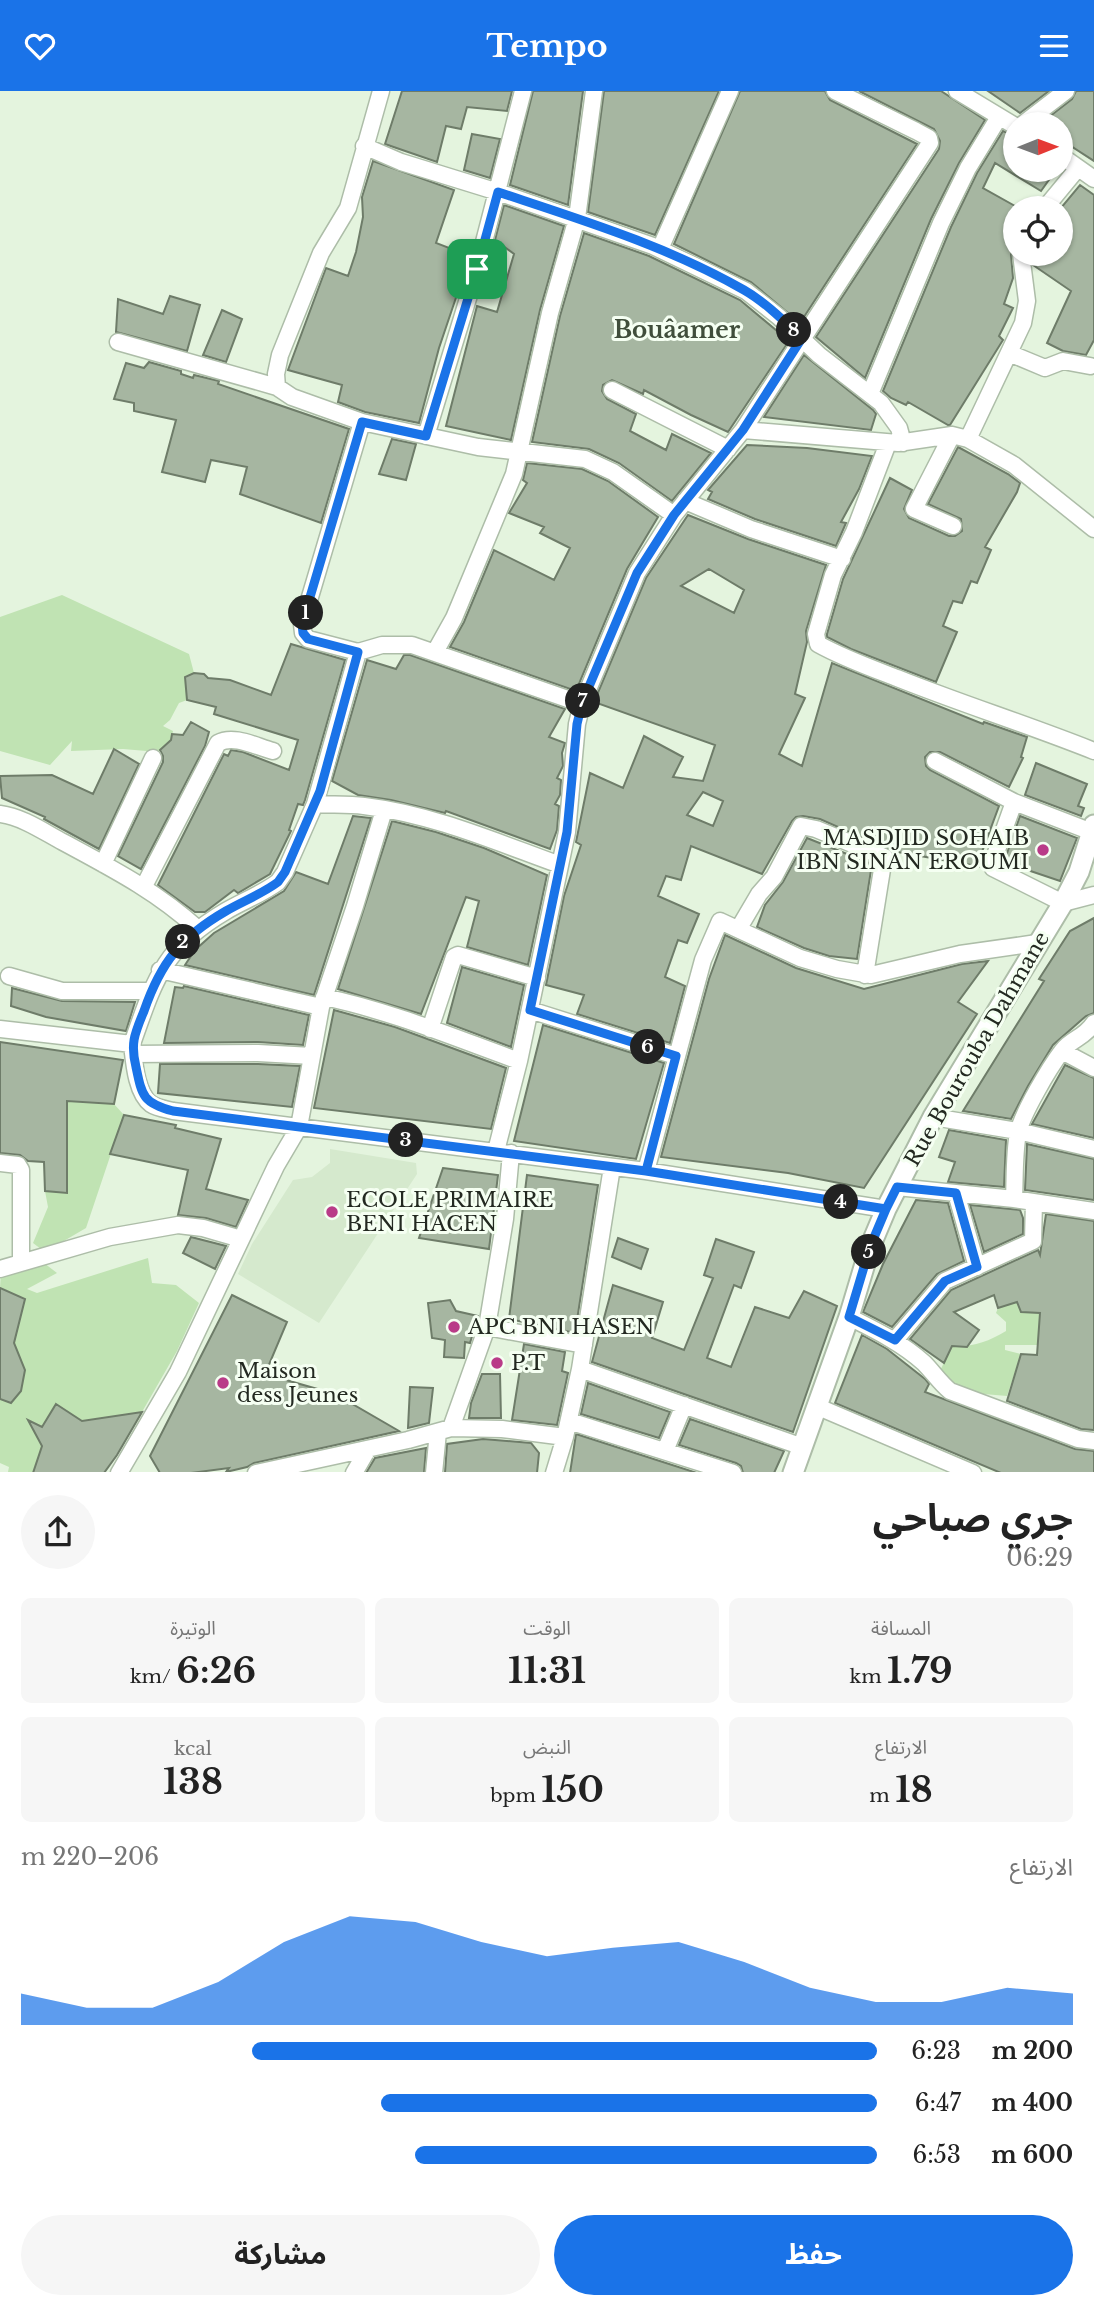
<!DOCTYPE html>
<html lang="ar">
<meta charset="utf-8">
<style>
body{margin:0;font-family:"Libre Baskerville","Noto Sans Arabic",serif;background:#f6f6f6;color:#222;direction:rtl;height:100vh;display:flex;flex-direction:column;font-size:26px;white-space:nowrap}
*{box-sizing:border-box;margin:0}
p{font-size:23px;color:#767676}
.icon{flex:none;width:38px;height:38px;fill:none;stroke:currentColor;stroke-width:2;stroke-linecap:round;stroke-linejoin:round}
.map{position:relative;height:1381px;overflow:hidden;direction:ltr}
.sheet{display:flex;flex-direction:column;background:#fff;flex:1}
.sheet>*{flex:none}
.needle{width:46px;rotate:89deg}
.fabs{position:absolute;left:1003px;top:21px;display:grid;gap:14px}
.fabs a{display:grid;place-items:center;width:70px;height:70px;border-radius:50%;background:#fff;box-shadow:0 2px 5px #0004;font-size:35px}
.pin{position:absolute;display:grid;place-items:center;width:60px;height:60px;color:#fff;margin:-30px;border-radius:14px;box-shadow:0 4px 10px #0006}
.km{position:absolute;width:35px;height:35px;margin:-18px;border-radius:50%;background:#222;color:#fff;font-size:19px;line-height:35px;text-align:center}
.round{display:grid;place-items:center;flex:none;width:74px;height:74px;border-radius:37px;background:#f6f6f6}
.head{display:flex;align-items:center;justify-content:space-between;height:119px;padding:0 21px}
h1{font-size:38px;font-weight:700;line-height:52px}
.stats{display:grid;grid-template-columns:repeat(3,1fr);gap:10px;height:119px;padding:7px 21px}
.stats div{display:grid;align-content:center;border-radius:10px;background:#f6f6f6;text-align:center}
.stats b{font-size:35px;font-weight:700}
.stats small{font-size:19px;font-weight:400}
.stats p{font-size:19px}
.chart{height:196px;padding:14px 21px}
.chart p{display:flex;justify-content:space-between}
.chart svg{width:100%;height:126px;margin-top:7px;fill:#1a73e8;opacity:.7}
.cta{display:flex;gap:14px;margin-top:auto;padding:14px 21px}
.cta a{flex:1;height:80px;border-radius:42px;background:#1a73e8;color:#fff;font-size:28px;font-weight:700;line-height:80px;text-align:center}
.cta a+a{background:#f6f6f6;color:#222}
ul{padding:0 21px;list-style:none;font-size:23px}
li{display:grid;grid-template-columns:112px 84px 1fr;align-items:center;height:52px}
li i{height:18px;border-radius:9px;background:#1a73e8}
header{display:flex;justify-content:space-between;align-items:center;height:91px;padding:0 21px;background:#1a73e8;color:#fff;font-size:32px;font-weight:700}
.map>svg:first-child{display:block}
.built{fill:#d5e9cd}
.green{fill:#c0e3b3}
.building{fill:#a6b6a1;stroke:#6e7c69;stroke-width:2;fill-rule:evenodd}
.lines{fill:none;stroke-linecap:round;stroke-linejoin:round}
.minor-casing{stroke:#adbda8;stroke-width:19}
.tertiary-casing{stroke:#adbda8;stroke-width:23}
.minor{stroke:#fff;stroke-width:16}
.tertiary{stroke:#fff;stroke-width:19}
.route-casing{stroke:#fff;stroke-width:14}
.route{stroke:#1a73e8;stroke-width:9}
.poi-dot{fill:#b93b88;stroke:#f5fff2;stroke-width:2.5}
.labels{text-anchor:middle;stroke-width:6;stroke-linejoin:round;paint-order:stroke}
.poi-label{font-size:21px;fill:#232921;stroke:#f5fff2;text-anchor:start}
.street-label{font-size:21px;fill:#232921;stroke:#f5fff2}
.neighbourhood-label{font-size:23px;font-weight:bold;fill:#404e3b;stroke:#f5fff2}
</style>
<header><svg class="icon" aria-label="menu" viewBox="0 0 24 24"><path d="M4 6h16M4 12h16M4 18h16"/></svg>Tempo<svg class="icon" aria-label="heart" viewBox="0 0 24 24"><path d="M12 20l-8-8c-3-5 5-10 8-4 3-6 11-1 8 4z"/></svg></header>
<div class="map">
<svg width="1094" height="1382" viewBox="0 0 1094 1382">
<rect width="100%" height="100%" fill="#e4f4de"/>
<path class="built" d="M 330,1058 L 416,1072 L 417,1083 L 319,1232 L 238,1183 L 252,1153 L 293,1089 L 312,1086 L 330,1072 Z"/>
<path class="green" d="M 62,504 L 189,563 L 194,582 L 185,587 L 187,609 L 179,612 L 170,629 L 163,635 L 173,640 L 171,649 L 158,661 L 123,658 L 71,660 L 72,650 L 50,674 L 0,660 L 0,526 Z
M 67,1010 L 114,1013 L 124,1024 L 86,1137 L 45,1161 L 33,1152 L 48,1116 L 45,1100 L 67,1102 Z
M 148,1167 L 152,1192 L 176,1194 L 199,1212 L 177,1260 L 142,1321 L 82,1330 L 56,1314 L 42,1336 L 29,1330 L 42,1355 L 33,1381 L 8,1381 L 9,1376 L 0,1372 L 0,1308 L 11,1311 L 21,1300 L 25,1279 L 14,1252 L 0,1197 L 1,1182 L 44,1172 L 57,1182 L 27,1198 L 37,1202 Z
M 1017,1211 L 1040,1222 L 1038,1254 L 1005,1254 L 1005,1259 L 1021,1263 L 1007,1305 L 972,1302 L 938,1284 L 952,1255 C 973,1256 988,1251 1006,1240 L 1006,1231 L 996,1222 L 998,1217 Z"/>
<path class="building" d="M 402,0 L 512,0 L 507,20 L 467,16 L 461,38 L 446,35 L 437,71 L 385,53 Z
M 533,0 L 583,0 L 568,114 L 510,94 Z
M 604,0 L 719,0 L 655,144 L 588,121 Z
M 740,0 L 825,0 L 830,9 L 917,53 L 800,232 L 751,191 L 674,153 Z
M 859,0 L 941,0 L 985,29 L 959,72 L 931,128 L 865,287 L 816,246 L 939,58 L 940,50 L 934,38 Z
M 988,0 L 1049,0 L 1020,22 Z
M 1076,0 L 1094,0 L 1094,70 L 1060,48 L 1060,33 L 1040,33 L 1072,8 Z
M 1003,40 L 1015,45 L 1015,79 L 1056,79 L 1041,100 L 995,72 L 983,97 L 1015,115 L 1015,154 L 1011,164 L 1013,187 L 1004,213 L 1013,217 L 999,245 L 1003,249 L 950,334 L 948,334 L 908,311 L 906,314 L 891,307 L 883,300 L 951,136 L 977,82 Z
M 472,43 L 500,48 L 490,87 L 464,79 Z
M 373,70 L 454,99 L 436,152 L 470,165 L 439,257 L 419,332 L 365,321 L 338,311 L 342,294 L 288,279 L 326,177 L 348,185 L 356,161 L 363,126 L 362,106 Z
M 1080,94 L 1094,104 L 1094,249 L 1086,264 L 1063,260 L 1047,252 L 1071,200 L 1033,174 L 1032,163 L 1060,163 L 1060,118 Z
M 504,114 L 564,135 L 540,219 L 511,349 L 446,335 L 477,215 L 497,221 L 514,163 L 495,149 Z
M 584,142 L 649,165 L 740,209 L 789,250 L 728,341 L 691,324 L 644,299 L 643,303 L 612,289 L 603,294 L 602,300 L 607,308 L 636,323 L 630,340 L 666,359 L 672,343 L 711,362 L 672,410 L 619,372 L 589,358 L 532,351 L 560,225 Z
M 170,205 L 200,214 L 187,260 L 116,241 L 118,208 L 163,223 Z
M 222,219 L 242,228 L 226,271 L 203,264 Z
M 804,264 L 873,319 L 876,323 L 871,339 L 764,326 Z
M 149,271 L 181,280 L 181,283 L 193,287 L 194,284 L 219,290 L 218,293 L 349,338 L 321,432 L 240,403 L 247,376 L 211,369 L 205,391 L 162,381 L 176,329 L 134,320 L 134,312 L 114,308 L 126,272 L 144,277 Z
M 392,348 L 416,353 L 406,389 L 379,383 Z
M 747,354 L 807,357 L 872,365 L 859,398 L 841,431 L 846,432 L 836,455 L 755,428 L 708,408 L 712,401 L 708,399 Z
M 958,356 L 1008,383 L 1020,392 L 1017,401 L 985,456 L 991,459 L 977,492 L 971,490 L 962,512 L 953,510 L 943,535 L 957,541 L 936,591 L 851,558 L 827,546 L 827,543 L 843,488 L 890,387 L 912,399 L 904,418 L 909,427 L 949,445 L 955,445 L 962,440 L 961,428 L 928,413 Z
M 527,372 L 582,378 L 608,390 L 658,426 L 627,478 L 576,600 L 450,556 L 464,531 L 494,459 L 554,489 L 570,457 L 540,442 L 544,436 L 509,422 L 527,392 L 523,389 Z
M 688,424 L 748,448 L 826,474 L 806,540 L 807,551 L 795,603 L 805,607 L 779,663 L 802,675 L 832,572 L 983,633 L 984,631 L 1027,646 L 1021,666 L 1023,667 L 1009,696 L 940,661 L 930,661 L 925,666 L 926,675 L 930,679 L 999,715 L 982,761 L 985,762 L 983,776 L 892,760 L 820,728 L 803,725 L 796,726 L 792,730 L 762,783 L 691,755 L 681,789 L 666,785 L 658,805 L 699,823 L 687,852 L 678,849 L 665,886 L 685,895 L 670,952 L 577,923 L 584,904 L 546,894 L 564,805 L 581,754 L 576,751 L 590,682 L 623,697 L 644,645 L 683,666 L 673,686 L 703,690 L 715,654 L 594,611 L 646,487 ZM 709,478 L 744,499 L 734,522 L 681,495 ZM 703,701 L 723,710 L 713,735 L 687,724 Z
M 291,553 L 345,569 L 305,709 L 303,714 L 298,713 L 289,739 L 291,740 L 270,783 L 238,802 L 234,799 L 205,821 L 195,821 L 158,794 L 224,663 L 228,665 L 231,659 L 243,661 L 289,679 L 298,649 L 214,623 L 216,616 L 187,609 L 185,586 L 194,582 L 204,583 L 208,587 L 230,589 L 271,604 Z
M 404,564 L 410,564 L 565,618 L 549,646 L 565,652 L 562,662 L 563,675 L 557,687 L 561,689 L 560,704 L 555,713 L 559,715 L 557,739 L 550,758 L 446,720 L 445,722 L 391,709 L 358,704 L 332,690 L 367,569 L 396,578 Z
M 191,631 L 209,641 L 205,655 L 141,778 L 118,765 L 163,671 L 163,665 L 160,659 L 171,649 L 172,643 L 183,644 Z
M 114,658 L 139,673 L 99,758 L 44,728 L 45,726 L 2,707 L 0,685 L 52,684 L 93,703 Z
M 1036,672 L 1087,693 L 1078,715 L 1084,717 L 1081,725 L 1025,704 Z
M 353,725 L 371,727 L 314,904 L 185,874 L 195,859 L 214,842 L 284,800 L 296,781 L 328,793 Z
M 1020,725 L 1077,747 L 1060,790 L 1004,771 Z
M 392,730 L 436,741 L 484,757 L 547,784 L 528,874 L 467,856 L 479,810 L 466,806 L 421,923 L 338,898 Z
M 807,747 L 872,773 L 857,868 L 829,865 L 804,857 L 757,836 L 765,814 L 783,791 Z
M 1094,827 L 1094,922 L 1086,925 L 1053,954 L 1028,995 L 1011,1028 L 963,1020 L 1044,890 L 1039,888 L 1070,840 Z
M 725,844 L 796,877 L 864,898 L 962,873 L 988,870 L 958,911 L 977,923 L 864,1097 L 788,1082 L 661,1066 L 709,888 Z
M 462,876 L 524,894 L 511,956 L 447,932 Z
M 184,895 L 309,924 L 303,954 L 258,951 L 164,952 L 175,896 L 183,897 Z
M 12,897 L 62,910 L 135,911 L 126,940 L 46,926 L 11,915 Z
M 334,919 L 395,936 L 506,977 L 491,1038 L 314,1017 Z
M 543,934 L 664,972 L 636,1068 L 514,1050 Z
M 0,951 L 123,969 L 114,1013 L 67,1010 L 67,1102 L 45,1100 L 44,1071 L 28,1070 L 20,1064 L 0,1062 Z
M 160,973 L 258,973 L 300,975 L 292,1016 L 158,1002 Z
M 1065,974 L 1094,987 L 1094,1047 L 1032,1033 Z
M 124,1024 L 176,1034 L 175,1037 L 221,1048 L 206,1098 L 248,1109 L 236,1136 L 206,1127 L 178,1124 L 188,1079 L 110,1063 Z
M 949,1039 L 1006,1049 L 1004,1096 L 948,1091 L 955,1071 L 939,1066 Z
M 1027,1053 L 1094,1068 L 1094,1109 L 1025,1099 Z
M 443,1077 L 498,1084 L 489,1158 L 419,1147 Z
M 527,1084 L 598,1094 L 575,1242 L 509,1228 Z
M 916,1109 L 948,1112 L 964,1170 L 937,1183 L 892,1236 L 863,1221 L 883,1173 Z
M 970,1114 L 1020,1119 L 1023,1127 L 1023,1143 L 984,1161 Z
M 1046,1123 L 1094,1130 L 1094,1339 L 1081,1338 L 1007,1310 L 1021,1263 L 1037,1264 L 1040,1222 L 1021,1221 L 1017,1211 L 998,1217 L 994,1204 L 954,1221 L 979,1239 L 967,1256 L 952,1255 L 944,1272 L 910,1248 L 951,1199 L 1038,1159 L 1040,1164 Z
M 191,1146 L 226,1155 L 215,1178 L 183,1162 Z
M 618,1147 L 648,1158 L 641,1178 L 612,1166 Z
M 716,1148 L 754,1161 L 741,1197 L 734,1194 L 707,1267 L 731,1276 L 755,1216 L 789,1227 L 804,1200 L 837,1215 L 793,1341 L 592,1271 L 613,1194 L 663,1211 L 652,1247 L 684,1259 L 713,1187 L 704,1184 Z
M 0,1197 L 25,1208 L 14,1252 L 25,1279 L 21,1300 L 11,1312 L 0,1308 Z
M 232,1204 L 287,1231 L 265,1283 L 335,1303 L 399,1340 L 254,1372 L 247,1376 L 226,1381 L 229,1377 L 191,1382 L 160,1382 L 150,1365 Z
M 450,1209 L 456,1220 L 478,1225 L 470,1252 L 465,1251 L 464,1267 L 444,1266 L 445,1249 L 432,1247 L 428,1212 Z
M 862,1244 L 887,1258 L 925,1288 L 929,1293 L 925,1301 L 1075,1358 L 1094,1360 L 1094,1382 L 1001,1382 L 835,1312 Z
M 524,1253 L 565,1261 L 562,1280 L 568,1282 L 557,1334 L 512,1329 Z
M 482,1283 L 500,1283 L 501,1327 L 469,1327 L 471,1312 Z
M 588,1292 L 670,1321 L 659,1347 L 581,1323 Z
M 410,1296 L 433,1297 L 429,1332 L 408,1337 Z
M 56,1313 L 82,1330 L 142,1321 L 117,1364 L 104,1382 L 33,1382 L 42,1355 L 28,1329 L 42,1336 Z
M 690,1328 L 784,1360 L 774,1382 L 743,1382 L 741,1375 L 736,1372 L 679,1354 Z
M 576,1343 L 697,1382 L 570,1382 Z
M 483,1348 L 531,1352 L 539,1362 L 537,1382 L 445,1382 L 447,1353 Z
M 426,1357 L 424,1382 L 366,1382 L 375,1367 Z"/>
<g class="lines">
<g class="minor-casing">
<path id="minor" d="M 381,0 L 348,117 L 321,162 L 280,264 L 276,283 L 277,296 L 292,306 L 362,331 L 478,356 L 585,368 L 613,381 L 674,424
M 957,0 L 1015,35
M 1023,33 L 1066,0
M 364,55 L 401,71 L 498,101 L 653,155 L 746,200 L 779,226 L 819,264 L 881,312 L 899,337 L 903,352
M 1060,64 L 1094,88
M 1045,117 L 1078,77
M 660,158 L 730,0
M 118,251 L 277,296
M 1009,262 L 1045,277 L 1063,270 L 1090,275
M 612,299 L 728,358
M 870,303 L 941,132 L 968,77 L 999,26
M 362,331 L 302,533 L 303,542 L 308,548 L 358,561 L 382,554 L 412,554 L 582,613
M 743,339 L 930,52 L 929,47 L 916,40 L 835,0
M 952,344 L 914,418 L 953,435
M 426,345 L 477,178 L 523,0
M 968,348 L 1023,232 L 1027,210 L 1021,163
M 888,352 L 854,441 L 833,484 L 816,543 L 818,553 C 843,567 871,577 897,587 C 962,613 1029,634 1094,660
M 685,410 L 751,438 L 842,468
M 435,561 L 454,527 L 514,383 L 550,222 L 577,127 L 594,0
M 935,670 L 1014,711 L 1092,741
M 1014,711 L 993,770 L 993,777 L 1063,812 L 1094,804
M 315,713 L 358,561
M 0,723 C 23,726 44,741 63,751 C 113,778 156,800 198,838
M 103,773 L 153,667
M 144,795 L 218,652 C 234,643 257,656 273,660
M 739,837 L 759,803 L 774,786 L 801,735 L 816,738 L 884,766 L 865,884
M 160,879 L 321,916
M 9,885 L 62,900 L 151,900
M 324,906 C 391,920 455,947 519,970
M 530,919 L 676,965
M 0,938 L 132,953 C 134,970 136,1002 151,1013 C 157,1017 165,1018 173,1020 L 646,1080 L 886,1118
M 430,938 L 454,866 L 458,864 L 537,887
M 132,953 C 155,888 163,857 226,820 C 243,810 262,803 278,791 L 285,781 L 315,713 C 331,714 348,713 364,715 C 432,723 496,751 560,774
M 1062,960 L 1094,977
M 133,963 L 258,962 L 312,965
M 933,1026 L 1018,1040 L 1094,1058
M 496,1060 L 519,970 L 567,741 L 577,633 L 582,613 L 637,482 L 674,424 L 743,339 L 898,352 L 952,344 L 968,348 L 1014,374 L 1094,438
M 0,1072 L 18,1074 L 21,1079 L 21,1171
M 646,1080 L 703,869 L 720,830 L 800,867 L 837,878 L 871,884 L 960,863 L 1037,852
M 897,1096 L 1014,1108 L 1094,1120
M 956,1102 L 977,1176
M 1014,1108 C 1015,1087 1014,1063 1018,1042 C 1022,1023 1049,977 1062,960 C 1072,947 1083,948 1094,932
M 0,1178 L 110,1146 L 178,1134 L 203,1137 L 241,1148
M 849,1226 C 875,1239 902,1252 924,1272 C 933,1281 940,1292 950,1300 L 1078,1348 L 1094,1350
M 487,1236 L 584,1254
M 895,1249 L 945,1190 L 1033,1150 L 1034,1111
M 580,1278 L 803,1356
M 816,1315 L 973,1382
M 569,1330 L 733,1382
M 451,1337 L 502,1338 L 565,1346
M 665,1360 L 684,1314
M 119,1382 L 178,1281 L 276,1075 L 299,1036 L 321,916 L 355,815 L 384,719
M 256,1382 L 408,1349 L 451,1337 L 487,1236 L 505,1128 L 511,1062
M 354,1382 L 368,1358
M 434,1382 L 438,1341
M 554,1382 L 565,1346 L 580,1278 L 612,1076"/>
</g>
<g class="tertiary-casing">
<path id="tertiary" d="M 793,1382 L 849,1226 L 870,1156 L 886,1118 L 933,1026 L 1063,812 L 1079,781 L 1094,734"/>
</g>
<use href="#minor" class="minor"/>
<use href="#tertiary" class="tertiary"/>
</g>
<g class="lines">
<g class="route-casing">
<path id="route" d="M 477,178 L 426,345 L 362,331 L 302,533 L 303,542 L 308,548 L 358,561 L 320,700 L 285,781 L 278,791 C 262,803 243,810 226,820 C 181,846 161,871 144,920 C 135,942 130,952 136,976 C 142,1005 143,1012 173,1020 L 646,1080 L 886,1118 L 897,1096 L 956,1102 L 977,1176 L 945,1190 L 895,1249 L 849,1226 L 870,1156 L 886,1118 L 646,1080 L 676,965 L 530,919 L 567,741 L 577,633 L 582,612 L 637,482 L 674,424 L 743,339 L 802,247 C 784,230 765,211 744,199 C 667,155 582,129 498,101 L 477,178"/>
</g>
<use href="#route" class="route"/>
</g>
<g class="poi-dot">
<circle cx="1043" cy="759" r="7"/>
<circle cx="332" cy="1121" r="7"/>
<circle cx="454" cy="1236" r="7"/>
<circle cx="497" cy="1272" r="7"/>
<circle cx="223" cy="1292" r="7"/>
</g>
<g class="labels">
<g class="poi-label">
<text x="1029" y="754" text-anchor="end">MASDJID SOHAIB<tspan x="1029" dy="24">IBN SINAN EROUMI</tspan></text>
<text x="346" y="1116">ECOLE PRIMAIRE<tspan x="346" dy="24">BENI HACEN</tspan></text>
<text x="468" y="1243">APC BNI HASEN</text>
<text x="511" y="1279">P.T</text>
<text x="237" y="1287">Maison<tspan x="237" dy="24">dess Jeunes</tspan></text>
</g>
<g class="street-label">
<text transform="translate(977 958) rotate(-60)" y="7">Rue Bourouba Dahmane</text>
</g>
<g class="neighbourhood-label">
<text x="677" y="247">Bouâamer</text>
</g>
</g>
</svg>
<div class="fabs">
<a><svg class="needle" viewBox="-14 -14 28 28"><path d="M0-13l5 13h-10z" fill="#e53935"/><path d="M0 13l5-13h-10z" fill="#767676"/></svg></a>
<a><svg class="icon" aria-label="locate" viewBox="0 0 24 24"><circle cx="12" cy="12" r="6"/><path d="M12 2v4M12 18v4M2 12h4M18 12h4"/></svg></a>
</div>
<div class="pin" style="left:477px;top:178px;background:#1e9e55"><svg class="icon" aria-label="arrive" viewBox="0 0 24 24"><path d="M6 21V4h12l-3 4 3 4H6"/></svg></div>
<b class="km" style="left:306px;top:522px">1</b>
<b class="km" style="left:183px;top:851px">2</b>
<b class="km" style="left:406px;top:1049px">3</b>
<b class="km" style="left:841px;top:1111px">4</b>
<b class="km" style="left:869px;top:1161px">5</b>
<b class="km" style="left:648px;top:956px">6</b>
<b class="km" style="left:583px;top:610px">7</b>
<b class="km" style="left:794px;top:239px">8</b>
</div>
<section class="sheet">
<div class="head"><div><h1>جري صباحي</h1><p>06:29</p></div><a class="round"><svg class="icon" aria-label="share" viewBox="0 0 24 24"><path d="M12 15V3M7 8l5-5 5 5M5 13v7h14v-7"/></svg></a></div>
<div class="stats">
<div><p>المسافة</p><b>1.79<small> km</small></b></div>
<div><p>الوقت</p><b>11:31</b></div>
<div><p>الوتيرة</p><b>6:26<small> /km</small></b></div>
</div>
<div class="stats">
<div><p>الارتفاع</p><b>18<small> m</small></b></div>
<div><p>النبض</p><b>150<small> bpm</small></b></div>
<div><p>kcal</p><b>138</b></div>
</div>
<div class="chart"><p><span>الارتفاع</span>206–220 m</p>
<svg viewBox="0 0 160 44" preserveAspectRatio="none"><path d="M0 44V33L10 38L20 38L30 29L40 15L50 6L60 8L70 15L80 20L90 17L100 15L110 22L120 31L130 36L140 36L150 31L160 33V44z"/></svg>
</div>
<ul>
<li><b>200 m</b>6:23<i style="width:73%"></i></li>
<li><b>400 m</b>6:47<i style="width:58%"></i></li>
<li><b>600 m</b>6:53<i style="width:54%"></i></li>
</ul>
<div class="cta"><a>حفظ</a><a>مشاركة</a></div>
</section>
